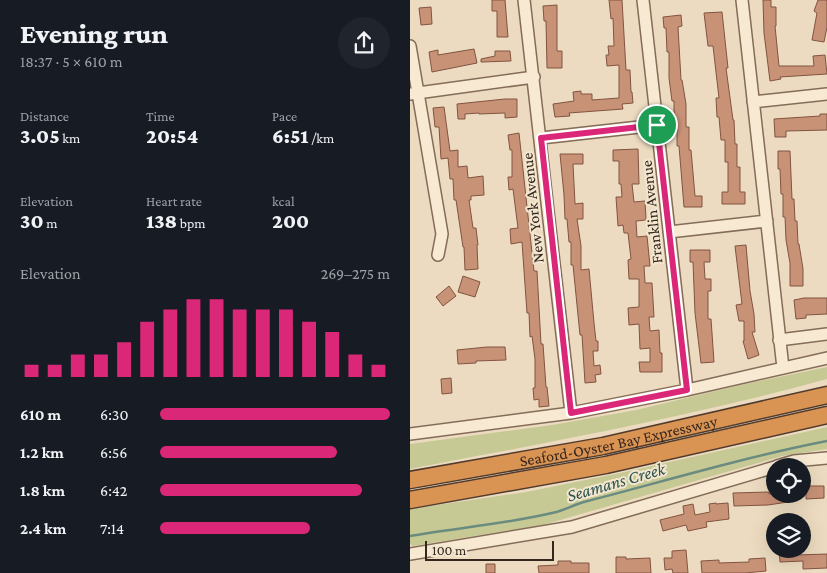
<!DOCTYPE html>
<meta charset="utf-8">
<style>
body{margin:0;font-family:"Crimson Pro",serif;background:#20242c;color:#f1f3f6;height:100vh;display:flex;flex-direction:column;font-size:19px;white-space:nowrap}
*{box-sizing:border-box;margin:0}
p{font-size:16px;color:#9ea1a6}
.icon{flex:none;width:28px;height:28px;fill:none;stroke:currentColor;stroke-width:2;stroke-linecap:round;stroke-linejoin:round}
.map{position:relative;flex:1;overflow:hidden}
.drawer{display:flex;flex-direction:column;background:#171b24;width:410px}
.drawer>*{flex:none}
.fabs{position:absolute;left:356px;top:458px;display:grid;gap:10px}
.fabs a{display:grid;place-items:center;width:45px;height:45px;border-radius:50%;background:#171b24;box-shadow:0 5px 20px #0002;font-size:25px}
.scale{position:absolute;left:15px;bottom:12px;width:129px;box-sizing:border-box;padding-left:5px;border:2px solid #34261d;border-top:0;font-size:14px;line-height:18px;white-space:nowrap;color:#34261d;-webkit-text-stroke:4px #f3e6cf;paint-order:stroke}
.pin{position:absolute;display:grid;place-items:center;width:42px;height:42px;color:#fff;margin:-21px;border:2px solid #fff;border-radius:50%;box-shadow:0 1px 5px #0007}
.round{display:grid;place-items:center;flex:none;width:52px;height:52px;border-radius:26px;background:#20242c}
.summary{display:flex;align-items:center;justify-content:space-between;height:85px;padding:0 20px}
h1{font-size:28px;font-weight:800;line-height:38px}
.figures{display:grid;grid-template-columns:repeat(3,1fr);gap:8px;height:85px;padding:5px 20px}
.figures div{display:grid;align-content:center}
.figures b{font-size:21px;font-weight:800}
.figures small{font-size:14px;font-weight:400}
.figures p{font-size:14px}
.chart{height:140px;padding:10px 20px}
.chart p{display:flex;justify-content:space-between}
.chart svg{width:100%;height:90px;margin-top:5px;stroke:#db2777;stroke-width:6}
ul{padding:0 20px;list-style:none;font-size:16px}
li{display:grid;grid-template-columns:80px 60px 1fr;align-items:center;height:38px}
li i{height:12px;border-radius:6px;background:#db2777}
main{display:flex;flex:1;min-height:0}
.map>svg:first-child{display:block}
.green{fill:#c7c995}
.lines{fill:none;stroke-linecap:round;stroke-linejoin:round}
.stream{stroke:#6a8b80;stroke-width:2.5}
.building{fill:#c89277;stroke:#825440}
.minor-casing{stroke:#846c59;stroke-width:14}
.highway-casing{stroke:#513b2d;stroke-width:19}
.minor{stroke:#f7e9d2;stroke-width:11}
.highway{stroke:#d99353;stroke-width:16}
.route-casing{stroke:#fff;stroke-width:10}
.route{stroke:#db2777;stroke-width:6}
.labels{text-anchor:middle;stroke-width:4;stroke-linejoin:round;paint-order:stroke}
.street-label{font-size:16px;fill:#34261d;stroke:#f3e6cf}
.water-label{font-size:18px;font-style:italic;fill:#2c534d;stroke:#f3e6cf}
</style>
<main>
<section class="drawer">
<div class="summary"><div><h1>Evening run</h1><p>18:37 · 5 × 610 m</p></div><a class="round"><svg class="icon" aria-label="share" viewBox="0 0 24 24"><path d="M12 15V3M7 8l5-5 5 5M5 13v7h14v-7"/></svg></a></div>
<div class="figures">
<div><p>Distance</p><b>3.05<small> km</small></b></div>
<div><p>Time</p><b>20:54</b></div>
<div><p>Pace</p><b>6:51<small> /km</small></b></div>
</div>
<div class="figures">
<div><p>Elevation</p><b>30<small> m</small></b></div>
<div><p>Heart rate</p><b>138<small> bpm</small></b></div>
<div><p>kcal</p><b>200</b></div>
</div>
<div class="chart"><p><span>Elevation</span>269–275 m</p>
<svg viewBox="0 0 160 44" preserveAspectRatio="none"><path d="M5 44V38M15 44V38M25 44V33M35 44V33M45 44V27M55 44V17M65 44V11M75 44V6M85 44V6M95 44V11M105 44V11M115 44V11M125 44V17M135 44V22M145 44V33M155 44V38"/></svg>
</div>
<ul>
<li><b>610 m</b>6:30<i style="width:100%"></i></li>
<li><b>1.2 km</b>6:56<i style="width:77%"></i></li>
<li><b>1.8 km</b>6:42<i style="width:88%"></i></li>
<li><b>2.4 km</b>7:14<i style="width:65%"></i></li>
</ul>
</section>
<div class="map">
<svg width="417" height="573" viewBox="0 0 417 573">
<rect width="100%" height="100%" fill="#ecdbc0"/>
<path class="green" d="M 417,367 L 417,379 C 280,417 139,442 0,469 L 0,444 L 142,425 L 226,410 L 335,384 Z
M 417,427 L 417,449 L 372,456 L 133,525 L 3,546 L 0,544 L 0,509 L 116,492 L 210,473 Z"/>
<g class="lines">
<path class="stream" d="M 0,536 C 47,528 95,524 142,513 C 153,511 163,505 174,502 C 255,481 335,457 417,441"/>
</g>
<path class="building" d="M 82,0 L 95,0 L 98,37 L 87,37 L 87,11 L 82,11 Z
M 199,0 L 212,0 L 216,70 L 220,70 L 221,92 L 222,92 L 223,103 L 212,104 L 213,109 L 159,113 L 160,116 L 145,117 L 143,104 L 164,101 L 163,92 L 171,91 L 171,94 L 182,94 L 182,100 L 209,98 L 209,65 L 197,66 L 196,55 L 199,55 L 198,46 L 204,46 L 203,18 L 201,19 Z
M 353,0 L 361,0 L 361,7 L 366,7 L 366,26 L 365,26 L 369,66 L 404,66 L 403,56 L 415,55 L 417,74 L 370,77 L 371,79 L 360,81 L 354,33 Z
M 408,0 L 417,0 L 417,27 L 414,42 L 402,40 L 407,13 L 404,11 Z
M 147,5 L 147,51 L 152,51 L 152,68 L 137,68 L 136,21 L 134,21 L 133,6 Z
M 21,7 L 22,24 L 11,25 L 9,8 Z
M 312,12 L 318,68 L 316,68 L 323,120 L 324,120 L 325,144 L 327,144 L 327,167 L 330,167 L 330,192 L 335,192 L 335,204 L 312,204 L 312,192 L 318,192 L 318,162 L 315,162 L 315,140 L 311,140 L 309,117 L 307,117 L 306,98 L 309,98 L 303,46 L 298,46 L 294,13 Z
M 271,15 L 272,26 L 268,27 L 271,80 L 272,80 L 276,104 L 276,127 L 279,127 L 279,150 L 281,150 L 285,196 L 292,196 L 292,207 L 274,207 L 269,146 L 267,146 L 267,122 L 264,122 L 264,101 L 262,101 L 259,78 L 259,52 L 257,52 L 256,28 L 254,28 L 253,17 Z
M 64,49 L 67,63 L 22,72 L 19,52 L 28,50 L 28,55 Z
M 85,51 L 100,51 L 101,61 L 71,62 L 71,59 L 85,56 Z
M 95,99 L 107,99 L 107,117 L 95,118 L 95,113 L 69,114 L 69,113 L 55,114 L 55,119 L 48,119 L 47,104 Z
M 34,107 L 40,151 L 48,150 L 48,167 L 57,166 L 58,178 L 73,176 L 74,195 L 61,196 L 61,200 L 59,200 L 63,228 L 66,228 L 68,245 L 67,245 L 68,269 L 55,270 L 54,247 L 53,247 L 46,200 L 44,200 L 43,179 L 40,179 L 38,158 L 31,159 L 29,127 L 25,127 L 23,108 Z
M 410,114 L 417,114 L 417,130 L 376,131 L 376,137 L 365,137 L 364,119 L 410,116 Z
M 109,133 L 124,271 L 127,271 L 131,344 L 133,344 L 136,387 L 137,387 L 139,406 L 129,407 L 129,399 L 124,400 L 123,388 L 125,388 L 125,359 L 122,336 L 120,337 L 119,313 L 117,313 L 112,242 L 101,244 L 100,229 L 108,228 L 103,189 L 99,190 L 98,177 L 102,177 L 102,150 L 100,150 L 98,135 Z
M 228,149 L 229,184 L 222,184 L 224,202 L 235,201 L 236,220 L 226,221 L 227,237 L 237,236 L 240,266 L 234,266 L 235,283 L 242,283 L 244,317 L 239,317 L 240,331 L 249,330 L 250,353 L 252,353 L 252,372 L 230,372 L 229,362 L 240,362 L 240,348 L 230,349 L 229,324 L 219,325 L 218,308 L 229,307 L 229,279 L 219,279 L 218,260 L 221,259 L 218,233 L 214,233 L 213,225 L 208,226 L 206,197 L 212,197 L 211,184 L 209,184 L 209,161 L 203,161 L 203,150 Z
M 368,151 L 380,151 L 382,199 L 384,199 L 385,221 L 387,221 L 388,244 L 389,244 L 393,269 L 393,286 L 380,286 L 380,263 L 376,240 L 375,217 L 373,217 L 373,194 L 371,194 L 370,169 L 368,169 Z
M 150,154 L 173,154 L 173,164 L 163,164 L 165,204 L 173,203 L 173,219 L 167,219 L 171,246 L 171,270 L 179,269 L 184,323 L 186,341 L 188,341 L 188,351 L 183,351 L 184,366 L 190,365 L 191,374 L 185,375 L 186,382 L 175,383 L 172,335 L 170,335 L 163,265 L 161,265 L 161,242 L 159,242 L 157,219 L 155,219 L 154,195 Z
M 336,245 L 340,291 L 344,314 L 345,332 L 342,332 L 349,355 L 338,359 L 333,341 L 334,341 L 334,321 L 329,321 L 326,305 L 332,304 L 325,246 Z
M 280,250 L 300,250 L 300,262 L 294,262 L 295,279 L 301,279 L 301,291 L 298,291 L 298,319 L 301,319 L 304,362 L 291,363 L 285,313 L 283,262 L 280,262 Z
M 53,276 L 70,282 L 65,297 L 48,292 Z
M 39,286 L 46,296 L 33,306 L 26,297 Z
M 394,298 L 417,298 L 417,314 L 396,315 L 396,318 L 386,319 L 384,300 Z
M 77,347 L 95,347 L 96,360 L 66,361 L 66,363 L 48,364 L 47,350 Z
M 41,378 L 42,393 L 32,394 L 31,379 Z
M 396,486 L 414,486 L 414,498 L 396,499 Z
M 359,492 L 359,494 L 376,494 L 378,502 L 358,505 L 324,506 L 323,493 Z
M 306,503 L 306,504 L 318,503 L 319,519 L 296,522 L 297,527 L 278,531 L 276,525 L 253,531 L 250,520 L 274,514 L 273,506 L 283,504 L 285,515 L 300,512 L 299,504 Z
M 369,549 L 386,549 L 386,555 L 417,554 L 417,568 L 393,569 L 393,561 L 370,562 Z
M 276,550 L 278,573 L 263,573 L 262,569 L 255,570 L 254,558 L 262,558 L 262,551 Z
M 206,557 L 216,557 L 216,559 L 240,558 L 241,573 L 206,573 Z
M 355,558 L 356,571 L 335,573 L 292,573 L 291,561 L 309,560 L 309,563 L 339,562 L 339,559 Z
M 148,561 L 161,561 L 161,563 L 179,563 L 179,573 L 129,573 L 128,566 L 148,565 Z
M 76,564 L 85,564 L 85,573 L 76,573 Z"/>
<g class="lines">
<g class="minor-casing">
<path id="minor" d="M 114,0 L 161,413
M 233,0 L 277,390
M 332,0 L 373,368
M 0,46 L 32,234 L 28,255
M 0,94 L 124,77
M 343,102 L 417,94
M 131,138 L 247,125
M 259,232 L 357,221
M 369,340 L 417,334
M 0,434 L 161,413 L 277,390 L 417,358
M 367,466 L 384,461 L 417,458
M 0,554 L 162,527 L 365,467"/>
</g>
<g class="highway-casing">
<g id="highway">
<path id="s1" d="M 0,480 L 193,446 L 417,395"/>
<path d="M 0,500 L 196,465 L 417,415"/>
</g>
</g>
<use href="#minor" class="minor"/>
<use href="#highway" class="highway"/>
</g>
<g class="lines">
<g class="route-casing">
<path id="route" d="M 247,125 L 277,390 L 161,413 L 131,138 Z"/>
</g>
<use href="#route" class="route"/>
</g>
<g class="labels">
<g class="street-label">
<text transform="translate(122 208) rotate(-96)" y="6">New York Avenue</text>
<text transform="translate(241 212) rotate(-96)" y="6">Franklin Avenue</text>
<text dy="6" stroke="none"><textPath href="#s1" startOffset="212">Seaford-Oyster Bay Expressway</textPath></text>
</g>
<g class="water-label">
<text transform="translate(206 482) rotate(-16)" y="6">Seamans Creek</text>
</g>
</g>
</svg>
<div class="fabs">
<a><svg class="icon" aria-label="locate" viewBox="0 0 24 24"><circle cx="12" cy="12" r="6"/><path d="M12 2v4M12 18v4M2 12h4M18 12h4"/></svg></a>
<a><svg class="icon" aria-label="layers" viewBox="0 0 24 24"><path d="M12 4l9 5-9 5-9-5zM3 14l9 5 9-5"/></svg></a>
</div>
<div class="scale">100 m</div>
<div class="pin" style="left:247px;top:125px;background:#1e9e55"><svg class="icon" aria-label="arrive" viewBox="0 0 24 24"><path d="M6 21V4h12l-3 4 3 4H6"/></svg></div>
</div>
</main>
